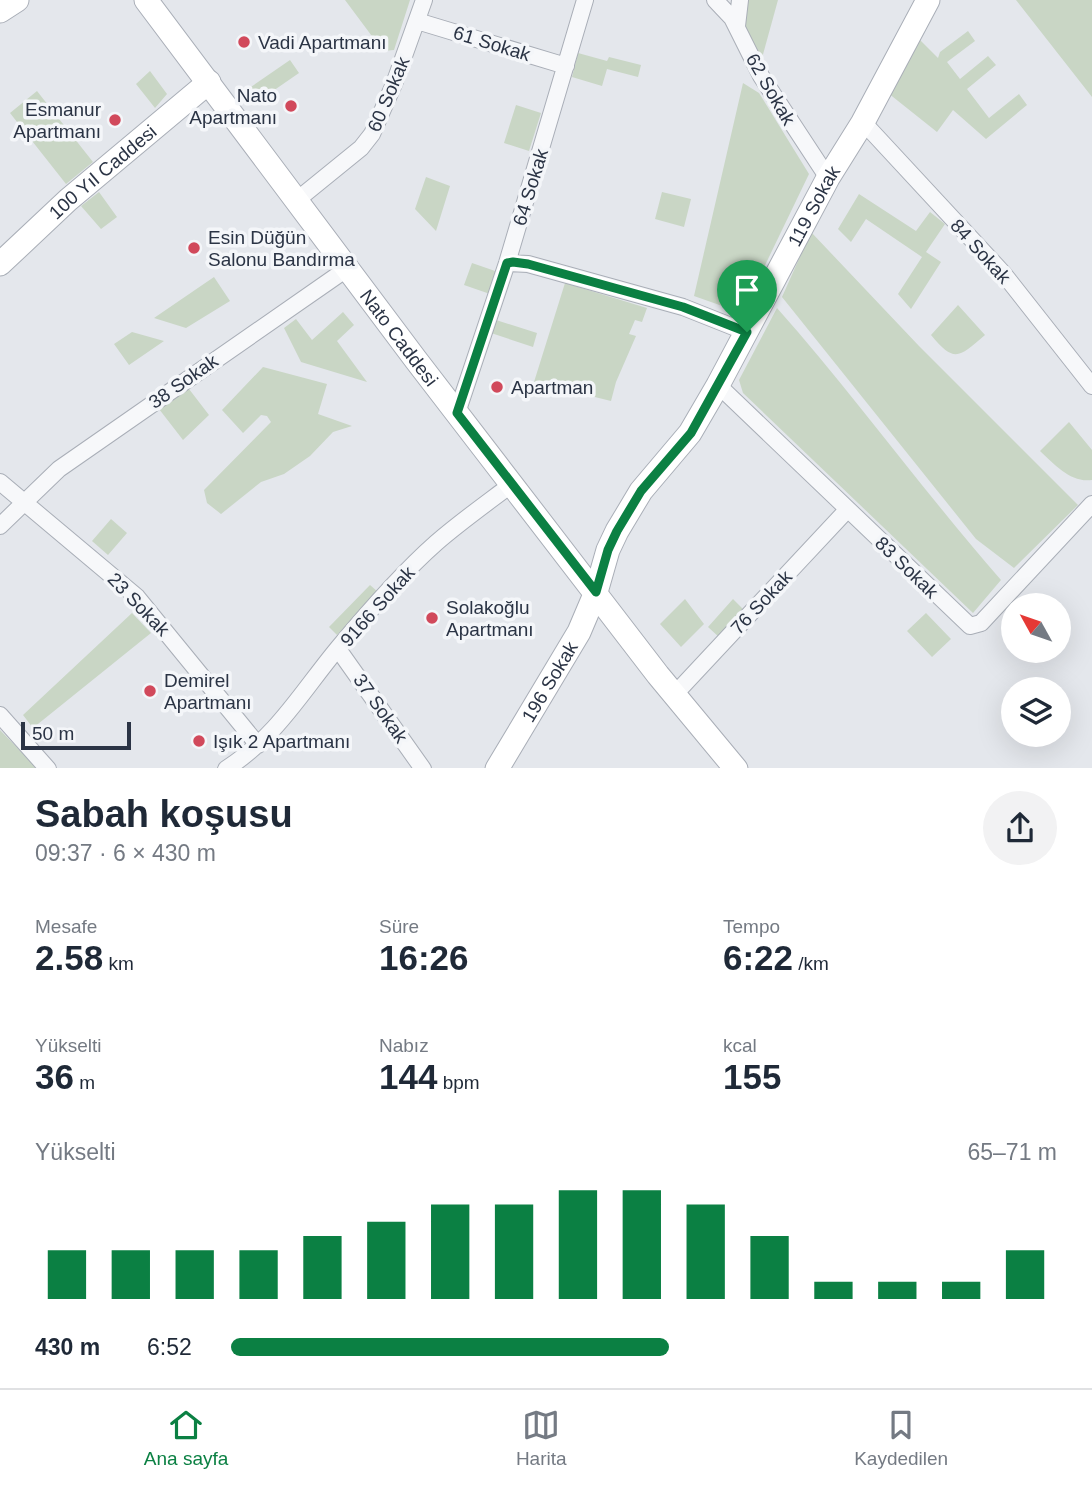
<!DOCTYPE html>
<html lang="tr">
<meta charset="utf-8">
<style>
body{margin:0;font-family:Arial,sans-serif;background:#f2f2f3;color:#1f2937;height:100vh;display:flex;flex-direction:column;font-size:26px;white-space:nowrap}
*{box-sizing:border-box;margin:0}
p{font-size:23px;color:#747a83}
.icon{flex:none;width:38px;height:38px;fill:none;stroke:currentColor;stroke-width:2;stroke-linecap:round;stroke-linejoin:round}
.map{position:relative;height:768px;overflow:hidden}
.drawer{display:flex;flex-direction:column;background:#fff;flex:1}
.drawer>*{flex:none}
.needle{width:46px;rotate:310deg}
.buttons{position:absolute;left:1001px;top:593px;display:grid;gap:14px}
.buttons a{display:grid;place-items:center;width:70px;height:70px;border-radius:50%;background:#fff;box-shadow:0 7px 28px #0002;font-size:35px}
.scale{position:absolute;left:21px;bottom:18px;width:110px;box-sizing:border-box;padding-left:7px;border:4px solid #2b3445;border-top:0;font-size:19px;line-height:24px;white-space:nowrap;color:#2b3445;-webkit-text-stroke:5px #f4f6f9;paint-order:stroke}
.pin{position:absolute;display:grid;place-items:center;width:60px;height:60px;color:#fff;margin:-72px -30px;border-radius:50% 50% 50% 0;rotate:-45deg;box-shadow:0 0 7px #0007}
.pin .icon{rotate:45deg}
.round{display:grid;place-items:center;flex:none;width:74px;height:74px;border-radius:37px;background:#f2f2f3}
.headline{display:flex;align-items:center;justify-content:space-between;height:119px;padding:0 35px}
h1{font-size:38px;font-weight:700;line-height:52px}
.stats{display:grid;grid-template-columns:repeat(3,1fr);gap:10px;height:119px;padding:7px 35px}
.stats div{display:grid;align-content:center}
.stats b{font-size:35px;font-weight:700}
.stats small{font-size:19px;font-weight:400}
.stats p{font-size:19px}
.chart{height:196px;padding:14px 35px}
.chart p{display:flex;justify-content:space-between}
.chart svg{width:100%;height:126px;margin-top:7px;stroke:#0b8043;stroke-width:6}
ul{padding:0 35px;list-style:none;font-size:23px}
li{display:grid;grid-template-columns:112px 84px 1fr;align-items:center;height:52px}
li i{height:18px;border-radius:9px;background:#0b8043}
.dock{display:flex;justify-content:space-around;align-items:center;height:98px;border-top:2px solid #e0e1e3;background:#fff;font-size:19px;color:#747a83}
.dock a{display:grid;justify-items:center;gap:4px}
.dock .current{color:#0b8043}
.map>svg:first-child{display:block}
.green{fill:#c9d6c5}
.lines{fill:none;stroke-linecap:round;stroke-linejoin:round}
.street-casing{stroke:#a9aeb7;stroke-width:18}
.secondary-casing{stroke:#a9aeb7;stroke-width:25}
.street{stroke:#f7f8fa;stroke-width:16}
.secondary{stroke:#fff;stroke-width:23}
.route-casing{stroke:#fff;stroke-width:14}
.route{stroke:#0b8043;stroke-width:9}
.poi-dot{fill:#d1495b;stroke:#f4f6f9;stroke-width:2.5}
.labels{text-anchor:middle;stroke-width:7;stroke-linejoin:round;paint-order:stroke}
.poi-label{font-size:19px;fill:#2b3445;stroke:#f4f6f9;text-anchor:start}
.street-label{font-size:19px;fill:#2b3445;stroke:#f4f6f9}
</style>
<div class="map">
<svg width="1092" height="769" viewBox="0 0 1092 769">
<rect width="100%" height="100%" fill="#e4e7ec"/>
<path class="green" d="M 345,0 L 410,0 L 394,50 L 383,51 Z
M 747,0 L 778,0 L 762,58 L 744,26 Z
M 1016,0 L 1092,0 L 1092,97 Z
M 968,31 L 975,41 L 947,62 L 960,79 L 988,56 L 996,65 L 967,89 L 989,118 L 1019,94 L 1027,105 L 986,139 L 953,110 L 937,132 L 888,93 L 919,39 L 938,58 L 940,52 Z
M 578,53 L 607,61 L 609,57 L 641,65 L 638,77 L 607,69 L 602,86 L 572,77 Z
M 290,60 L 299,73 L 257,102 L 248,89 Z
M 150,71 L 167,94 L 155,108 L 136,84 Z
M 743,83 L 759,93 L 809,174 L 742,313 L 694,296 Z
M 37,91 L 93,162 L 66,184 L 10,113 Z
M 516,105 L 541,113 L 529,151 L 504,143 Z
M 426,177 L 450,186 L 436,231 L 415,209 Z
M 99,192 L 117,217 L 101,229 L 81,206 Z
M 662,192 L 691,199 L 684,227 L 655,219 Z
M 859,194 L 916,231 L 930,212 L 945,224 L 926,252 L 941,262 L 911,309 L 898,294 L 922,257 L 866,219 L 851,242 L 838,229 Z
M 811,232 L 919,346 L 1078,505 L 1014,568 L 976,539 L 782,297 Z
M 472,263 L 498,272 L 490,294 L 464,285 Z
M 214,277 L 230,301 L 186,328 L 154,318 Z
M 565,283 L 647,308 L 642,322 L 635,320 L 629,334 L 636,336 L 616,382 L 611,401 L 534,382 Z
M 958,305 L 985,335 C 959,357 955,364 931,335 Z
M 777,308 C 855,396 924,492 1001,580 L 973,613 L 743,393 L 739,380 Z
M 343,312 L 354,325 L 337,341 L 367,382 L 301,362 L 284,328 L 296,319 L 312,340 Z
M 496,320 L 537,333 L 533,347 L 491,333 Z
M 132,332 L 164,341 L 129,365 L 114,344 Z
M 263,367 L 327,384 L 318,414 L 352,426 L 333,432 L 310,456 L 284,474 L 261,482 L 221,514 L 207,503 L 204,490 L 271,422 L 267,416 L 261,415 L 243,433 L 222,410 Z
M 189,389 L 209,415 L 183,440 L 159,409 Z
M 1069,422 L 1092,450 L 1092,480 C 1071,483 1055,465 1040,451 Z
M 111,519 L 127,533 L 108,555 L 92,541 Z
M 370,585 L 378,592 L 337,635 L 329,627 Z
M 685,599 L 704,624 L 681,647 L 660,624 Z
M 733,599 L 744,610 L 720,638 L 708,627 Z
M 132,613 L 151,633 L 33,728 L 23,715 Z
M 926,613 L 951,639 L 932,657 L 907,631 Z
M 0,730 L 35,766 L 37,768 L 0,768 Z"/>
<g class="lines">
<g class="street-casing">
<path id="street" d="M 715,0 L 732,18 L 761,76 L 828,178
M 417,21 L 566,66
M 737,26 L 740,0
M 863,122 L 1003,273 L 1092,386
M 297,200 L 361,148 L 372,134 L 394,84 L 424,0
M 507,263 L 528,264 L 683,307 L 746,332
M 718,385 L 970,626 L 981,623 L 1092,504
M 457,413 L 507,263 L 585,0
M 0,482 L 137,597 L 258,745
M 0,526 L 59,469 L 348,268
M 338,649 L 423,769
M 675,694 L 847,510
M 0,715 L 48,769
M 226,769 C 278,735 300,694 338,648 C 368,612 401,574 436,543 C 460,522 487,503 512,484"/>
</g>
<g class="secondary-casing">
<g id="secondary">
<path id="s1" d="M 146,0 L 416,360 L 658,675 L 736,769"/>
<path d="M 0,11 L 17,0"/>
<path id="s2" d="M 0,264 L 68,200 L 209,82"/>
<path id="s3" d="M 497,769 L 579,632 L 596,592 L 608,550 L 617,531 L 641,491 L 690,433 L 718,385 L 828,178 L 863,122 L 928,0"/>
</g>
</g>
<use href="#street" class="street"/>
<use href="#secondary" class="secondary"/>
</g>
<g class="lines">
<g class="route-casing">
<path id="route" d="M 513,262 L 528,264 L 683,307 L 747,332 L 691,433 L 641,491 L 617,531 L 608,550 L 596,592 L 457,413 L 507,263 Z"/>
</g>
<use href="#route" class="route"/>
</g>
<g class="poi-dot">
<circle cx="244" cy="42" r="7"/>
<circle cx="291" cy="106" r="7"/>
<circle cx="115" cy="120" r="7"/>
<circle cx="194" cy="248" r="7"/>
<circle cx="497" cy="387" r="7"/>
<circle cx="432" cy="618" r="7"/>
<circle cx="150" cy="691" r="7"/>
<circle cx="199" cy="741" r="7"/>
</g>
<g class="labels">
<g class="poi-label">
<text x="258" y="49">Vadi Apartmanı</text>
<text x="277" y="102" text-anchor="end">Nato<tspan x="277" dy="22">Apartmanı</tspan></text>
<text x="101" y="116" text-anchor="end">Esmanur<tspan x="101" dy="22">Apartmanı</tspan></text>
<text x="208" y="244">Esin Düğün<tspan x="208" dy="22">Salonu Bandırma</tspan></text>
<text x="511" y="394">Apartman</text>
<text x="446" y="614">Solakoğlu<tspan x="446" dy="22">Apartmanı</tspan></text>
<text x="164" y="687">Demirel<tspan x="164" dy="22">Apartmanı</tspan></text>
<text x="213" y="748">Işık 2 Apartmanı</text>
</g>
<g class="street-label">
<text transform="translate(492 43) rotate(17)" y="7">61 Sokak</text>
<text transform="translate(771 89) rotate(60)" y="7">62 Sokak</text>
<text transform="translate(388 94) rotate(-67)" y="7">60 Sokak</text>
<text dy="7" stroke="none"><textPath href="#s2" startOffset="138">100 Yıl Caddesi</textPath></text>
<text transform="translate(530 187) rotate(-73)" y="7">64 Sokak</text>
<text dy="7" stroke="none"><textPath href="#s3" startOffset="649">119 Sokak</textPath></text>
<text transform="translate(981 251) rotate(48)" y="7">84 Sokak</text>
<text dy="7" stroke="none"><textPath href="#s1" startOffset="422">Nato Caddesi</textPath></text>
<text transform="translate(183 381) rotate(-35)" y="7">38 Sokak</text>
<text transform="translate(907 567) rotate(44)" y="7">83 Sokak</text>
<text transform="translate(761 602) rotate(-47)" y="7">76 Sokak</text>
<text transform="translate(139 604) rotate(46)" y="7">23 Sokak</text>
<text transform="translate(377 606) rotate(-48)" y="7">9166 Sokak</text>
<text dy="7" stroke="none"><textPath href="#s3" startOffset="102">196 Sokak</textPath></text>
<text transform="translate(381 708) rotate(55)" y="7">37 Sokak</text>
</g>
</g>
</svg>
<div class="buttons">
<a><svg class="needle" viewBox="-14 -14 28 28"><path d="M0-13l5 13h-10z" fill="#e53935"/><path d="M0 13l5-13h-10z" fill="#747a83"/></svg></a>
<a><svg class="icon" aria-label="layers" viewBox="0 0 24 24"><path d="M12 4l9 5-9 5-9-5zM3 14l9 5 9-5"/></svg></a>
</div>
<div class="scale">50 m</div>
<div class="pin" style="left:747px;top:332px;background:#1e9e55"><svg class="icon" aria-label="arrive" viewBox="0 0 24 24"><path d="M6 21V4h12l-3 4 3 4H6"/></svg></div>
</div>
<section class="drawer">
<div class="headline"><div><h1>Sabah koşusu</h1><p>09:37 · 6 × 430 m</p></div><a class="round"><svg class="icon" aria-label="share" viewBox="0 0 24 24"><path d="M12 15V3M7 8l5-5 5 5M5 13v7h14v-7"/></svg></a></div>
<div class="stats">
<div><p>Mesafe</p><b>2.58<small> km</small></b></div>
<div><p>Süre</p><b>16:26</b></div>
<div><p>Tempo</p><b>6:22<small> /km</small></b></div>
</div>
<div class="stats">
<div><p>Yükselti</p><b>36<small> m</small></b></div>
<div><p>Nabız</p><b>144<small> bpm</small></b></div>
<div><p>kcal</p><b>155</b></div>
</div>
<div class="chart"><p><span>Yükselti</span>65–71 m</p>
<svg viewBox="0 0 160 44" preserveAspectRatio="none"><path d="M5 44V27M15 44V27M25 44V27M35 44V27M45 44V22M55 44V17M65 44V11M75 44V11M85 44V6M95 44V6M105 44V11M115 44V22M125 44V38M135 44V38M145 44V38M155 44V27"/></svg>
</div>
<ul>
<li><b>430 m</b>6:52<i style="width:53%"></i></li>
</ul>
</section>
<nav class="dock">
<a class="current"><svg class="icon" aria-label="home" viewBox="0 0 24 24"><path d="M3 11l9-7 9 7M6 9v11h12V9"/></svg>Ana sayfa</a>
<a><svg class="icon" aria-label="map" viewBox="0 0 24 24"><path d="M3 6l6-2 6 2 6-2v14l-6 2-6-2-6 2zM9 4v14M15 6v14"/></svg>Harita</a>
<a><svg class="icon" aria-label="saved" viewBox="0 0 24 24"><path d="M7 4h10v16l-5-4-5 4z"/></svg>Kaydedilen</a>
</nav>
